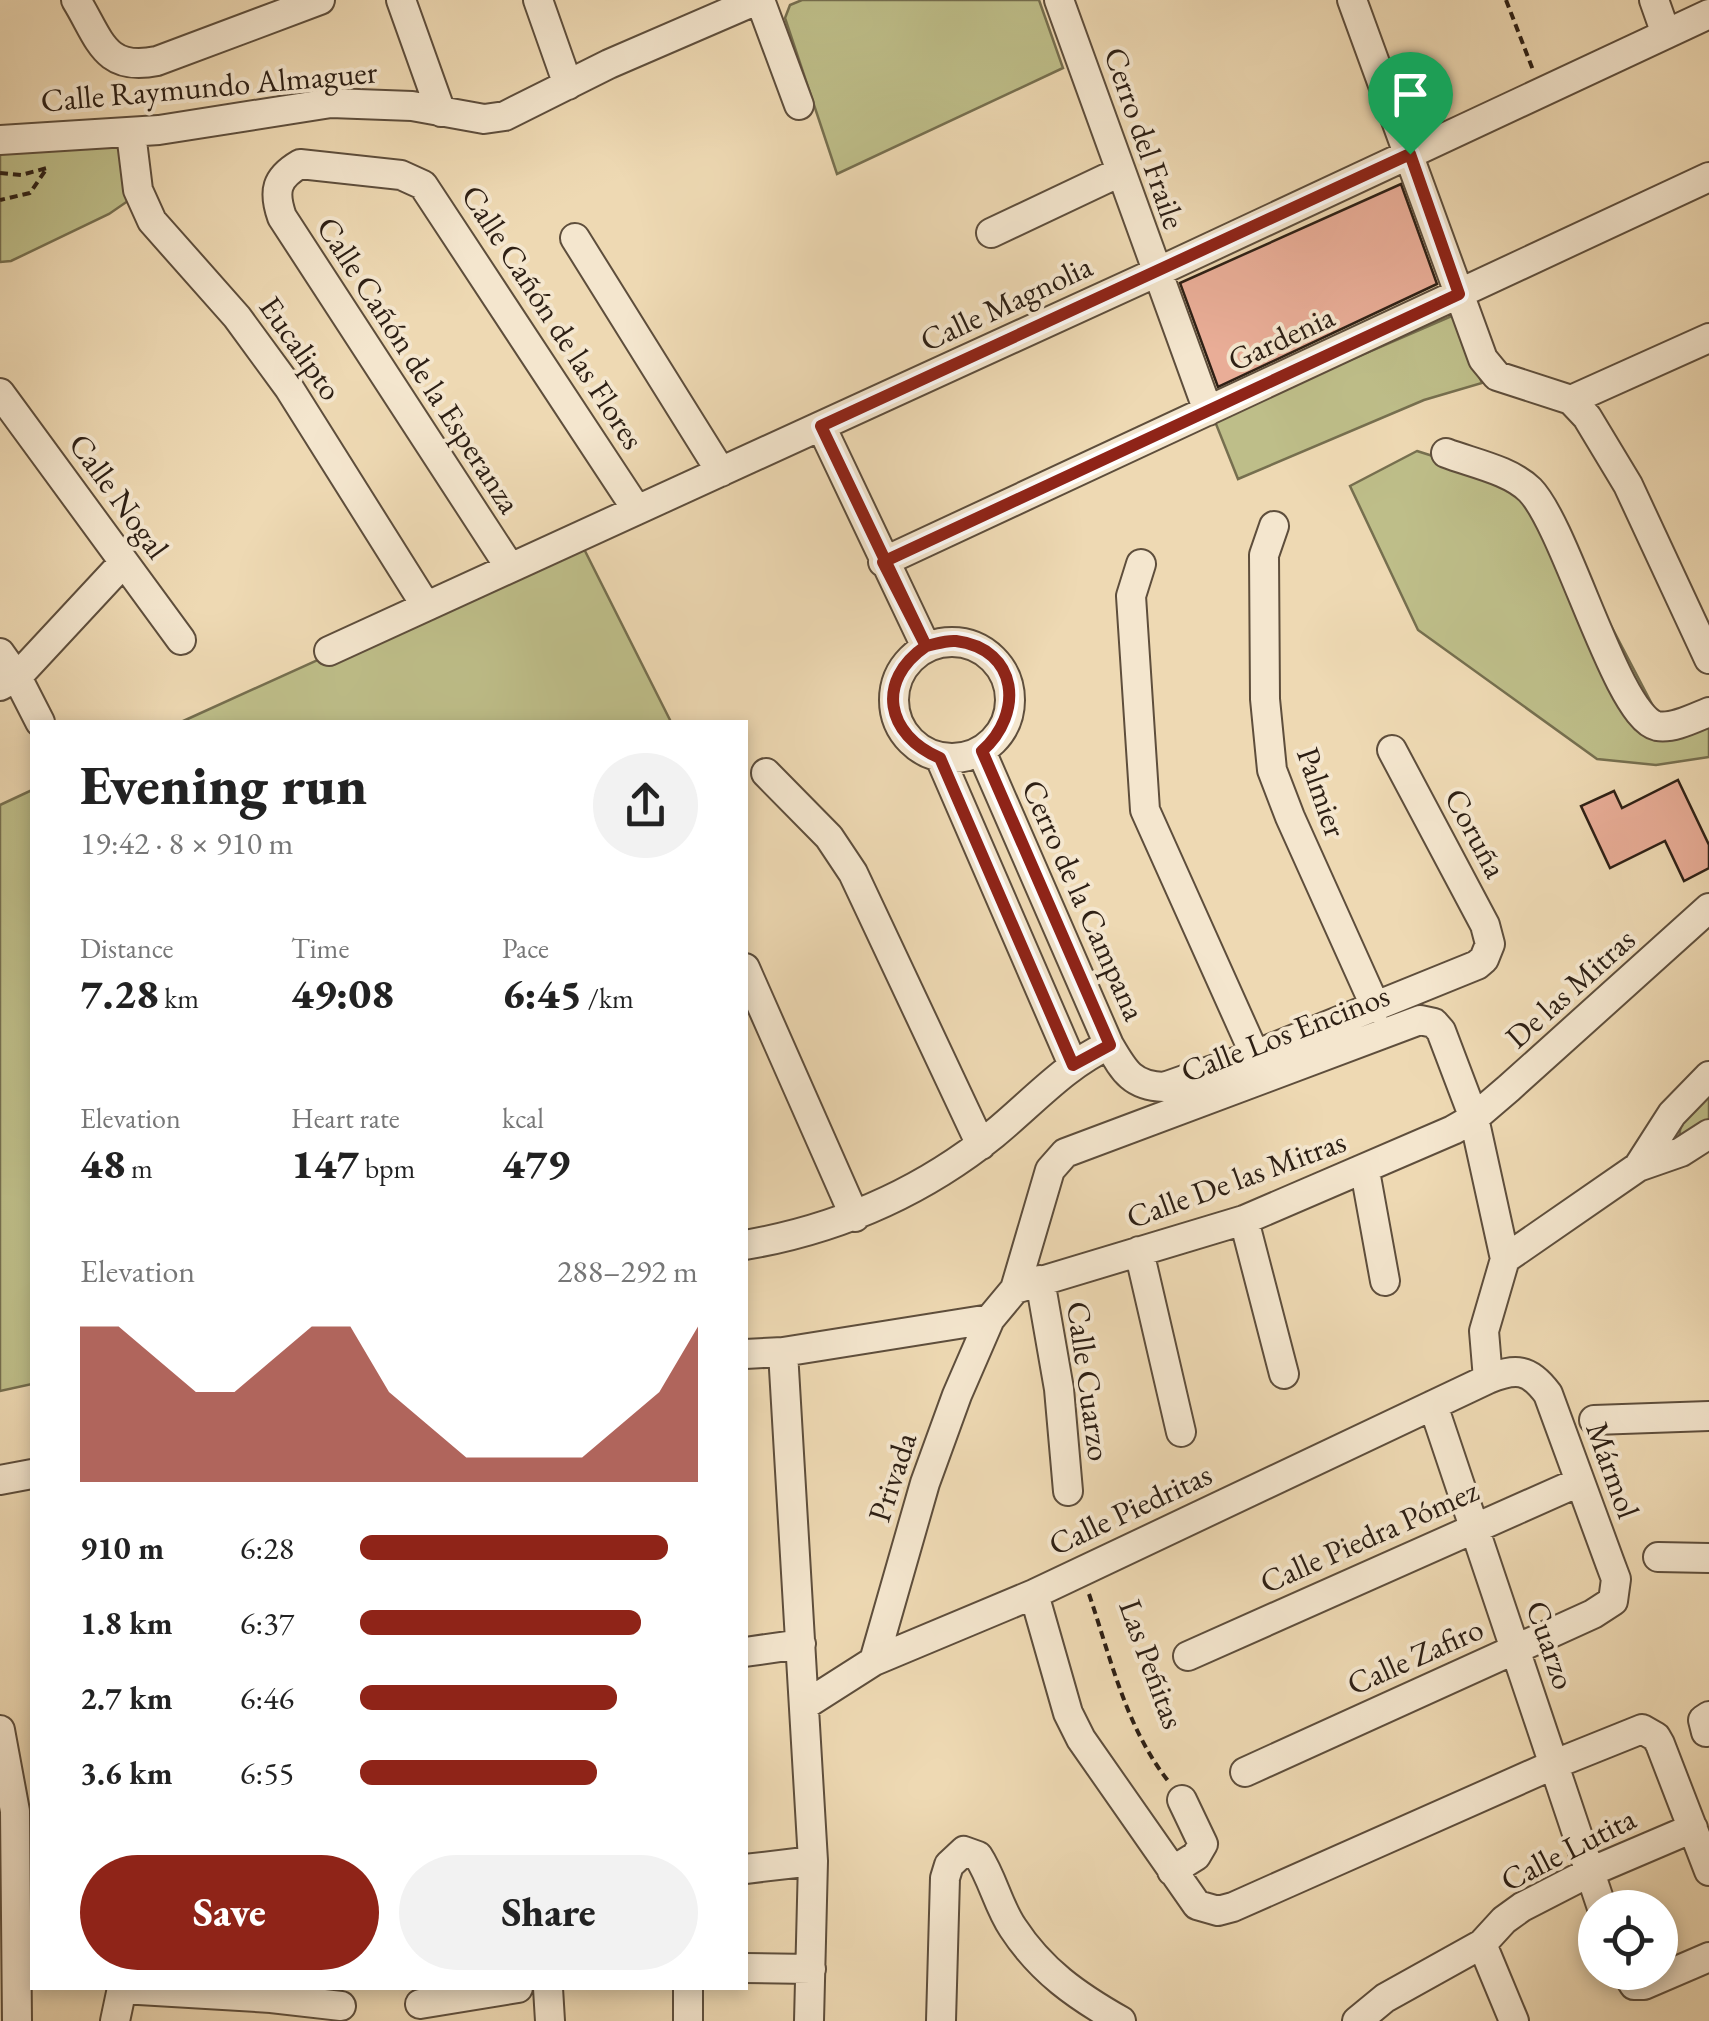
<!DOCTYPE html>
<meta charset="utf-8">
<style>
body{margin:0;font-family:"EB Garamond",serif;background:#f2f2f2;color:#222;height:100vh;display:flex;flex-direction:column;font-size:38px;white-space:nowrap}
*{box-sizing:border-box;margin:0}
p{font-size:32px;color:#767676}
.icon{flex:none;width:55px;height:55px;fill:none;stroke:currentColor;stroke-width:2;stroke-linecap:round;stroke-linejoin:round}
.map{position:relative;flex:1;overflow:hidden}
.panel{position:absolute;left:30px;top:720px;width:718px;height:1270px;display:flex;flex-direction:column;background:#fff;border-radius:0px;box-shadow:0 5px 15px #0003}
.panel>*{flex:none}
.controls{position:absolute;left:1578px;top:1890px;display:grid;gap:20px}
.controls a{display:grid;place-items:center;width:100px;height:100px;border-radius:50%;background:#fff;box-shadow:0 5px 15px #0003;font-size:50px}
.pin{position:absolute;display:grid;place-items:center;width:85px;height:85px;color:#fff;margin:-102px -42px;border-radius:50% 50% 50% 0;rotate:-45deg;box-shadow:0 0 10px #0007}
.pin .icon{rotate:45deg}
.round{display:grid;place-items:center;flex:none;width:105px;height:105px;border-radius:52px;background:#f2f2f2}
.summary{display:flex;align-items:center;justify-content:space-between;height:170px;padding:0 50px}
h1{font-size:55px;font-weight:800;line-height:75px}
.figures{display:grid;grid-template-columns:repeat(3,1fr);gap:15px;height:170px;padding:10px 50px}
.figures div{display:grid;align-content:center}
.figures b{font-size:42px;font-weight:800}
.figures small{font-size:28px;font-weight:400}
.figures p{font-size:28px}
.chart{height:280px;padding:20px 50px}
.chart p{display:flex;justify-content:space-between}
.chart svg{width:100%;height:180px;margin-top:10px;fill:#8f2418;opacity:.7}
.cta{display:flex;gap:20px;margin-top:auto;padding:20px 50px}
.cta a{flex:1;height:115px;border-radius:60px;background:#8f2418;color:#fff;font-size:40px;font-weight:800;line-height:115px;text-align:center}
.cta a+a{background:#f2f2f2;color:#222}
ul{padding:0 50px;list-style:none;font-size:32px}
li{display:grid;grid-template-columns:160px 120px 1fr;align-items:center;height:75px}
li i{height:25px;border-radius:12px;background:#8f2418}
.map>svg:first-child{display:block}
.green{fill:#bebe89;stroke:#766f4f;stroke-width:2.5}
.building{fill:#e9ad97;stroke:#2e2015;stroke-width:2.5}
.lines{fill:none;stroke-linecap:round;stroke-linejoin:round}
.minor-casing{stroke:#5e4e3c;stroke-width:32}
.path{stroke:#2e2015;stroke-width:4;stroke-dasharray:8 5;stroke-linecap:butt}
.minor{stroke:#f4e6ce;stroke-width:28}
.route-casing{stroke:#fff;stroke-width:20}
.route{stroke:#8f2418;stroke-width:12}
.labels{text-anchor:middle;stroke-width:8;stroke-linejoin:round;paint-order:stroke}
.street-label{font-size:32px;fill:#2e2015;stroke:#f4e6ce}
</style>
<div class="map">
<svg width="1709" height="2021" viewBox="0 0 1709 2021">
<rect width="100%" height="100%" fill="#eed9b3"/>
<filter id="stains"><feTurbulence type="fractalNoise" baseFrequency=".002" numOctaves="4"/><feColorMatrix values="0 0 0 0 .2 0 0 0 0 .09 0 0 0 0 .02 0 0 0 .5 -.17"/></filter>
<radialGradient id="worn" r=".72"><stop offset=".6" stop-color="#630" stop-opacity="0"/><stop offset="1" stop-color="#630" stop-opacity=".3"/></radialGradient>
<path class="green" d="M 802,0 L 1039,0 L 1063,68 L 837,174 L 785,18 L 790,5 Z
M 127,142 L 138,194 L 109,214 L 11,261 L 0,262 L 0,148 Z
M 1454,315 L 1482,383 L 1424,400 L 1238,479 L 1214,419 Z
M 1417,451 L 1540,490 L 1665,729 L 1709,716 L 1709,757 L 1656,765 L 1597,759 L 1418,630 L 1350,486 Z
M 580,541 L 671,722 L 181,722 Z
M 32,790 L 32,1384 L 0,1391 L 0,805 Z
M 1709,1090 L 1709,1131 L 1679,1139 L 1681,1122 Z"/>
<path class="building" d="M 1401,184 L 1437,284 L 1218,387 L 1180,283 Z
M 1678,780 L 1709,845 L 1709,868 L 1684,881 L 1665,841 L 1610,868 L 1581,806 L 1614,791 L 1622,808 Z"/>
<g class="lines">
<g class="minor-casing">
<path id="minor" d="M 76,0 C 100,39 104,72 157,61 L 320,0
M 401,0 L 441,112
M 538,0 L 568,85
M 760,0 L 799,105
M 1059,0 L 1208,411
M 1352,0 L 1483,359 L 1497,376 L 1571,400 L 1587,417 L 1628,485 L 1709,659
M 1654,0 L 1666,34
M 131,133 L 138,190 L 152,221 L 237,317 L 289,388 L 426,606
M 0,140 L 159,130 L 331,103 L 412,106 L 484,119 L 505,116 L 609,64 L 757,0
M 991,233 L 1120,172
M 575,238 L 721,472
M 0,393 L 181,640
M 1571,400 L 1709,338
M 821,426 L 926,647
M 1446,453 C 1472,463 1510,470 1530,490 C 1567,528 1617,717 1657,726 C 1673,729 1694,718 1709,712
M 1274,526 L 1264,555 L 1265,699 L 1272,770 L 1290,817 L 1376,1008
M 883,562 L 1709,177
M 1141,564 L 1131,596 L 1145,810 L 1255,1055
M 509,566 L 282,217 C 273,191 276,178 300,164 L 401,175 L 423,185 L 637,510
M894 700a58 58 0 1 1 116 0a58 58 0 1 1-116 0Z
M 329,651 L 1155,273 L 1709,14
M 0,653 L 17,677 L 40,722
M 0,686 L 17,677 L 123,563
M 981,751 L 1109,1045 C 1124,1071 1132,1086 1164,1087 L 1255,1055 L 1477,965 L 1484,959 L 1490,944 L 1485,925 L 1392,750
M 940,758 L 1073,1065
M 766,773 L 829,837 L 853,873 L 981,1145
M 745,968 L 855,1217
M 1638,1167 L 1672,1114 L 1709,1076
M 1365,1171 L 1385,1281
M 1244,1220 L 1284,1374
M 745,1245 C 838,1229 921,1193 994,1134 C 1032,1103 1065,1065 1109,1045
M 1139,1251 L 1181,1432
M 1040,1280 L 1059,1389 L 1068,1491
M 1015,1289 L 1244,1220 L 1453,1130 L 1474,1118 L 1509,1088 L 1709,908
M 783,1352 L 813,1861 L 809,2021
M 745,1354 L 783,1352 L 990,1319
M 1488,1379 L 1484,1331 L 1505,1259 L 1638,1167 L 1681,1152 L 1709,1134
M 1433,1405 L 1602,1908
M 1594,1420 L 1709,1416
M 0,1480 L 32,1474
M 1658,1557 L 1709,1558
M 1034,1594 L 1068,1713 L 1081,1739 L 1197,1905 L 1218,1911 L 1233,1907 L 1555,1764 L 1642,1729 L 1656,1737 L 1660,1744 L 1709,1871
M 745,1652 L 801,1644
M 1188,1656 L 1579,1482
M 874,1661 L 925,1483 L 957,1395 L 990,1319 L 1015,1289 L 1050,1170 L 1065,1153 L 1420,1020 L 1434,1023 L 1441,1031 L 1474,1118 L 1505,1259
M 805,1705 L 874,1661 L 1034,1594 L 1488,1379 C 1516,1368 1529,1368 1548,1394 L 1610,1563 L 1616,1579 L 1613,1601 L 1593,1614 L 1245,1772
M 0,1730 L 15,1811 L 17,2021
M 1706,1732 L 1703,1720 L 1709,1716
M 745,1869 L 813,1861
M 1172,1871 L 1196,1856 L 1203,1844 L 1182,1800
M 1482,1944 L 1514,2021
M 745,1968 L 811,1969
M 1626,1972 L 1634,1985 L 1644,1985 L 1709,1957
M 548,1988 L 550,2021
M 122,1989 L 271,1998 L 341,2006
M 420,2004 L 518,1988
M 115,2021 L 122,1988
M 688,2021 L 688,1988
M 941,2021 L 945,1878 L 949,1865 L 964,1851 L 978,1856 C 993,1879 998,1906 1013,1928 C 1041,1971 1077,1996 1121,2021
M 1357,2021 L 1385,1998 L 1482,1944 L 1504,1920 L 1522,1907 L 1590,1872 L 1693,1828"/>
</g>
<path class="path" d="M 1506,0 L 1533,70
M 0,173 L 21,175 L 47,168 L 30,193 L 0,200
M 1089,1594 C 1111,1659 1126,1728 1169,1782"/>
<use href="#minor" class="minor"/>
</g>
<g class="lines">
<g class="route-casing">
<path id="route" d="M 1410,154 L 821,426 L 926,646 C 875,681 886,735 940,758 L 1073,1065 L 1110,1045 L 982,751 C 1024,714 1019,649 956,641 C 946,640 936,644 926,646 L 883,562 L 1459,294 L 1410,154"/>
</g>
<use href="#route" class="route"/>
</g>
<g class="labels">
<g class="street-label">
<text transform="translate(209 86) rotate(-5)" y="11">Calle Raymundo Almaguer</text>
<text transform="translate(1145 138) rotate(71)" y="11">Cerro del Fraile</text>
<text transform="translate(1006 303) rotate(-25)" y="11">Calle Magnolia</text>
<text transform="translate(553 317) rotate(57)" y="11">Calle Cañón de las Flores</text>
<text transform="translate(1281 338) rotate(-25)" y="11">Gardenia</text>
<text transform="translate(301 348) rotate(55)" y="11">Eucalipto</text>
<text transform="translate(419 365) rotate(57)" y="11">Calle Cañón de la Esperanza</text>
<text transform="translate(119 496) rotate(54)" y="11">Calle Nogal</text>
<text transform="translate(1322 792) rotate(71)" y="11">Palmier</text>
<text transform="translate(1476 833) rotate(62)" y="11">Coruña</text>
<text transform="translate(1084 900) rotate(66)" y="11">Cerro de la Campana</text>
<text transform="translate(1570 988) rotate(-42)" y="11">De las Mitras</text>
<text transform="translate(1285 1033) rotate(-21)" y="11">Calle Los Encinos</text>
<text transform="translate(1236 1179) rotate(-20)" y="11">Calle De las Mitras</text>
<text transform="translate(1089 1381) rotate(82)" y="11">Calle Cuarzo</text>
<text transform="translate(1613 1470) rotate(70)" y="11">Mármol</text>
<text transform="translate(892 1477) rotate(-72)" y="11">Privada</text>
<text transform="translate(1130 1509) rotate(-25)" y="11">Calle Piedritas</text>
<text transform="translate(1369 1536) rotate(-24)" y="11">Calle Piedra Pómez</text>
<text transform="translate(1551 1645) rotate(71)" y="11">Cuarzo</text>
<text transform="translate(1415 1656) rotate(-24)" y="11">Calle Zafiro</text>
<text transform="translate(1152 1664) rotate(70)" y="11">Las Peñitas</text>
<text transform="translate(1568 1849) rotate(-27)" y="11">Calle Lutita</text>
</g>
</g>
<rect width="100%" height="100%" filter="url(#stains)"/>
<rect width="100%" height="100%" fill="url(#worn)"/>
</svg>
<div class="controls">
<a><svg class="icon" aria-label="locate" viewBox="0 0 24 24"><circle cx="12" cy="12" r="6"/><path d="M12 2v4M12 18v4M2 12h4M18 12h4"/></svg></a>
</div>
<div class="pin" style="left:1410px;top:154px;background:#1e9e55"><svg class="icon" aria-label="arrive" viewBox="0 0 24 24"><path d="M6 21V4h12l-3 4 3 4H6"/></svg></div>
<section class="panel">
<div class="summary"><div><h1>Evening run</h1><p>19:42 · 8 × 910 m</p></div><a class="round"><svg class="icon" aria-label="share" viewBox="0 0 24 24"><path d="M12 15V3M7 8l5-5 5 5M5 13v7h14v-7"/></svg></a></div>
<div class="figures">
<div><p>Distance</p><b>7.28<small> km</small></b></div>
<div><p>Time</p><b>49:08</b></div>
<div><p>Pace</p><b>6:45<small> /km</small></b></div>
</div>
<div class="figures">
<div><p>Elevation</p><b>48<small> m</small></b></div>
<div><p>Heart rate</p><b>147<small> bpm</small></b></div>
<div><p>kcal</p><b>479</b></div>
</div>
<div class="chart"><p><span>Elevation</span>288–292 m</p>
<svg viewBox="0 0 160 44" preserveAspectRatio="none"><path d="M0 44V6L10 6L20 14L30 22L40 22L50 14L60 6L70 6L80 22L90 30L100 38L110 38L120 38L130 38L140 30L150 22L160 6V44z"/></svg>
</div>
<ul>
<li><b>910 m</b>6:28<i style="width:91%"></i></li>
<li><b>1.8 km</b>6:37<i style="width:83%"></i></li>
<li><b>2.7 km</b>6:46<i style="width:76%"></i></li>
<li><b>3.6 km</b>6:55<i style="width:70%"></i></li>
</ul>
<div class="cta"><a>Save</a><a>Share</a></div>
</section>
</div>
